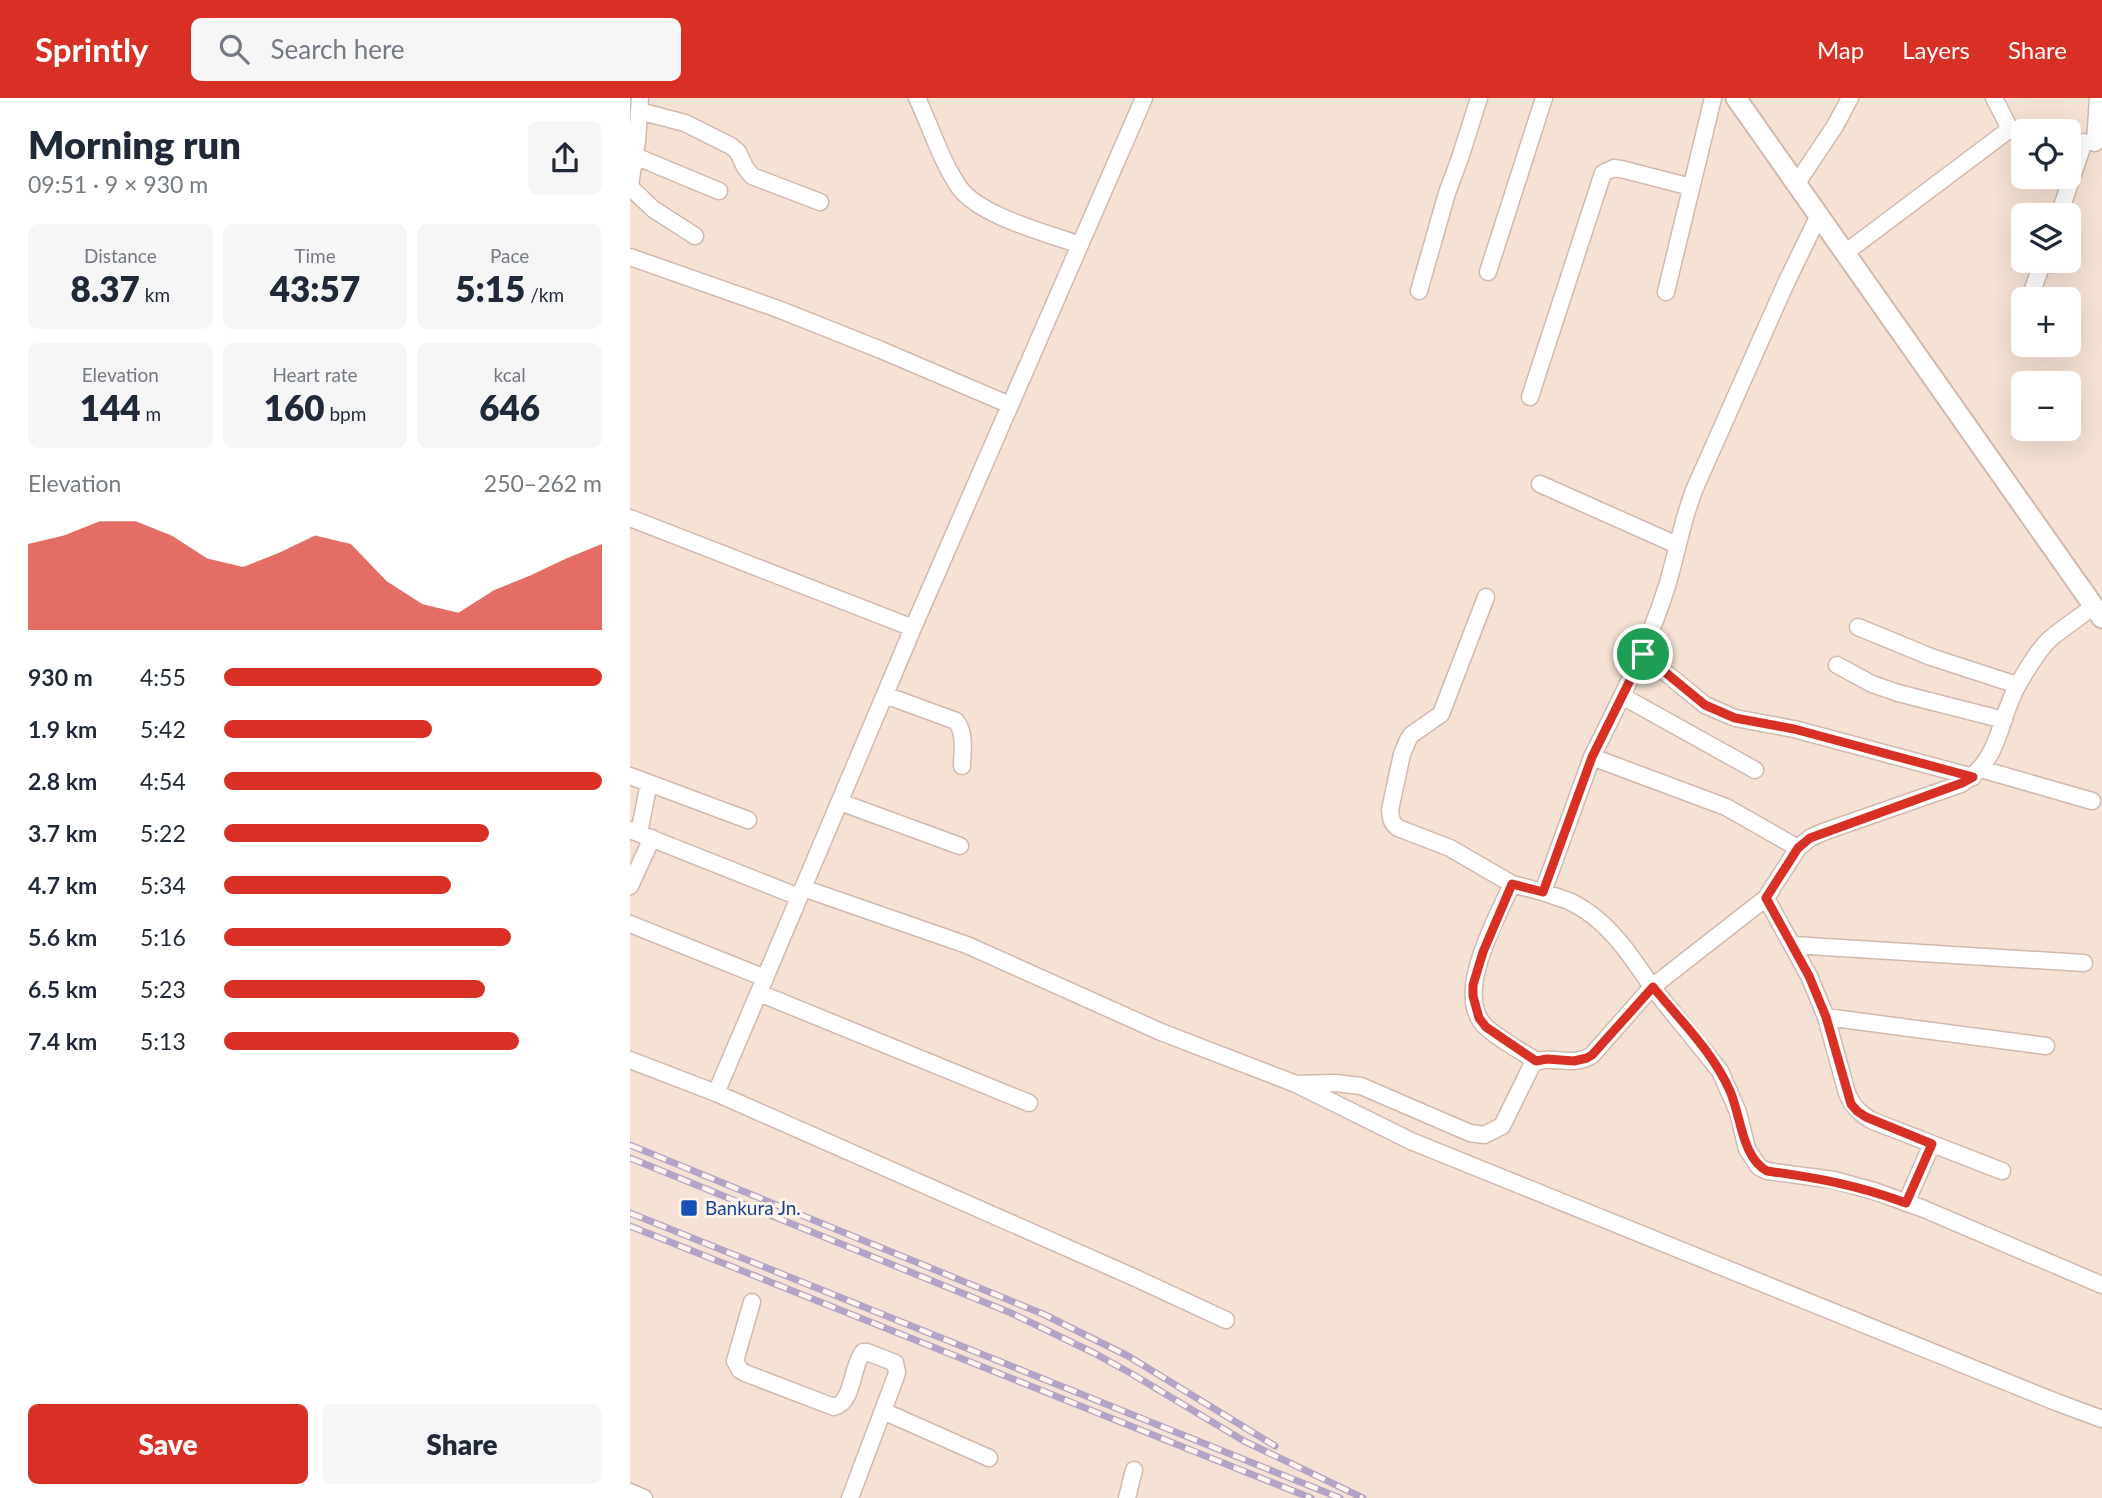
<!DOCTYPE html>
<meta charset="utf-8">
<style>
body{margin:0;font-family:Lato,sans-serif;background:#f6f6f7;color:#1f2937;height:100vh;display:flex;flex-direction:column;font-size:26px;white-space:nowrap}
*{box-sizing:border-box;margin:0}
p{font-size:23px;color:#747a83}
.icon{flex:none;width:38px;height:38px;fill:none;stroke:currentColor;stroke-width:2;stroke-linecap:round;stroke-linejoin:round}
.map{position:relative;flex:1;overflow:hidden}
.side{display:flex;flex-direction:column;background:#fff;width:630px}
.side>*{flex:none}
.buttons{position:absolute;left:1381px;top:21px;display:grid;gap:14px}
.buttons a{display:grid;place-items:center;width:70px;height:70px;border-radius:10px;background:#fff;box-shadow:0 7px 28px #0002;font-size:35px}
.pin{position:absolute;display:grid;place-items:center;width:60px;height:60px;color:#fff;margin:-30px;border:4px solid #fff;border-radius:50%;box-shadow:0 2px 7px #0007}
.round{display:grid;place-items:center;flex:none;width:74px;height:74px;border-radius:10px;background:#f6f6f7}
.overview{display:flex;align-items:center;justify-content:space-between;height:119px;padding:0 28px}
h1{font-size:38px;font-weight:800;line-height:52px}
.metrics{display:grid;grid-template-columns:repeat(3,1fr);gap:10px;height:119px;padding:7px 28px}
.metrics div{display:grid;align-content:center;border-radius:10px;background:#f6f6f7;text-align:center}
.metrics b{font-size:35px;font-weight:800}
.metrics small{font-size:19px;font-weight:400}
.metrics p{font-size:19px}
.chart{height:196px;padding:14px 28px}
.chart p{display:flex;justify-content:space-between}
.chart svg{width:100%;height:126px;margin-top:7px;fill:#d93025;opacity:.7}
.action{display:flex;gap:14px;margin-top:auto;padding:14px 28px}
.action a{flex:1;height:80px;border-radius:10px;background:#d93025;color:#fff;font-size:28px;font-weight:800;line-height:80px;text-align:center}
.action a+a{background:#f6f6f7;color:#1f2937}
ul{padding:0 28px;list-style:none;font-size:23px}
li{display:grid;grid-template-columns:112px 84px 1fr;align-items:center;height:52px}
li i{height:18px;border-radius:9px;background:#d93025}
header{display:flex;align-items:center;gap:42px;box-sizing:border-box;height:98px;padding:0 35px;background:#d93025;color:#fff}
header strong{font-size:33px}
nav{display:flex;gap:38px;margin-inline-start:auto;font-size:24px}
.search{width:490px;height:63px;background:#f6f6f7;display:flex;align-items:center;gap:18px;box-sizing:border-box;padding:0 24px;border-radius:10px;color:#747a83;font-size:26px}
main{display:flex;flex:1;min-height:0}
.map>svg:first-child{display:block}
.residential{fill:#f5e2d4;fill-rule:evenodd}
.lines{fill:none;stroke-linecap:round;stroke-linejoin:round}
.minor-casing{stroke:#d1b9ad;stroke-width:19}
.tertiary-casing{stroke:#d1b9ad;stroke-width:23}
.minor{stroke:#fff;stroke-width:16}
.tertiary{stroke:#fff;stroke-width:19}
.rail-casing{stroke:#b2a3c7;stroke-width:7}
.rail{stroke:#fff5ec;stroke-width:4.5;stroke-dasharray:13;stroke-linecap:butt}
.route-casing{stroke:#fff;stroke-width:14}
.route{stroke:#d93025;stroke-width:9}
.transit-dot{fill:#1a4fb4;stroke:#fff5ec;stroke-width:2.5}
.labels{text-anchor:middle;stroke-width:6;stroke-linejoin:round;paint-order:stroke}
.transit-label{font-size:19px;fill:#164399;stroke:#fff5ec;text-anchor:start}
</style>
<header>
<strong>Sprintly</strong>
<div class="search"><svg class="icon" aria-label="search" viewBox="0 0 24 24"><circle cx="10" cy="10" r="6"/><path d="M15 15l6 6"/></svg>Search here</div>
<nav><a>Map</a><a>Layers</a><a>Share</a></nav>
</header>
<main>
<section class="side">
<div class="overview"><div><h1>Morning run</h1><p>09:51 · 9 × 930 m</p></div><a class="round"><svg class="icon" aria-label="share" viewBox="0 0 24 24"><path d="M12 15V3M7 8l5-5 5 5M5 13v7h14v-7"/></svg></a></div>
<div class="metrics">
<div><p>Distance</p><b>8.37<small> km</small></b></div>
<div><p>Time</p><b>43:57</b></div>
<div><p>Pace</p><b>5:15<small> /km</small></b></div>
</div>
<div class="metrics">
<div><p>Elevation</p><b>144<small> m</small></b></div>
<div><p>Heart rate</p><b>160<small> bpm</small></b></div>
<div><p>kcal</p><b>646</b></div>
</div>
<div class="chart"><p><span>Elevation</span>250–262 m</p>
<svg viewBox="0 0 160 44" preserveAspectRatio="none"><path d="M0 44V14L10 11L20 6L30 6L40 11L50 19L60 22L70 17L80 11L90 14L100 27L110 35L120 38L130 30L140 25L150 19L160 14V44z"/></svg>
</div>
<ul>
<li><b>930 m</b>4:55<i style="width:100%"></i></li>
<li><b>1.9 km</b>5:42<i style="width:55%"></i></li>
<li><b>2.8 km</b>4:54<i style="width:100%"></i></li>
<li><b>3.7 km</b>5:22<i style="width:70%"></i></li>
<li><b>4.7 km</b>5:34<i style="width:60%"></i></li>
<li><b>5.6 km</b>5:16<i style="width:76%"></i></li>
<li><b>6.5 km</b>5:23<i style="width:69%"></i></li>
<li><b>7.4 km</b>5:13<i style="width:78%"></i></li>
</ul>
<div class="action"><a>Save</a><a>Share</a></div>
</section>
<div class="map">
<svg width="1472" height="1400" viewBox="0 0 1472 1400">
<rect width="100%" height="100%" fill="#fdf1e5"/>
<path class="residential" d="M 0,0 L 1472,0 L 1472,1400 L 0,1400 ZM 1393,33 L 1438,33 L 1438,79 L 1393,79 ZM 1393,117 L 1438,117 L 1438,163 L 1393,163 ZM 1393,201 L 1438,201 L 1438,247 L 1393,247 ZM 1393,285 L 1438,285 L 1438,331 L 1393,331 Z"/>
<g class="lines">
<g class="minor-casing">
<path id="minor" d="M 287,0 C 301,29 311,63 329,89 C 349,118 417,135 450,147
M 1364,0 L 1380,31 L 1393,39
M 9,13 L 55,25 L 101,48 L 108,54 L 115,69 L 122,78 L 190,104
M 1465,45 L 1468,0
M 5,58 L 89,93
M 1167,85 L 1205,28 L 1220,0
M 0,87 L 7,43 L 10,0
M 0,89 L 23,111 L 65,138
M 1189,117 L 1156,185 L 1065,390 C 1052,422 1047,455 1037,488 C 1018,548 990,603 962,659 L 1096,709 L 1168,750 L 1180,740 L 1193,734 L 1331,686 C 1373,660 1367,622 1389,585 C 1398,570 1407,553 1420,541 C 1434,529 1450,519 1464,508
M 1429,117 L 1454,44
M 1215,155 L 1380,31
M 0,159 L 148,211 L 251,252 L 380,307
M 858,174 L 914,0
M 1403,191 L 1413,163
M 789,193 L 817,95 L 830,60 L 849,0
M 1036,194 L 1083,0
M 900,299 L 973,75 L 984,70 L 991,71 L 1061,89
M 910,386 L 1047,447
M 0,420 L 283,530
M 856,499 L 811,616 L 781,637 L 778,642 L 772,656 L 760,712 C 761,720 761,725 768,730 L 820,750 L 882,786 L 913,794
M 1228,529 L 1301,559 L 1387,587
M 1013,556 L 1075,607 L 1105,620 L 1164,631 L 1343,679
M 1207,567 L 1242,586 L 1268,595 L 1374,622
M 255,597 L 326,623 C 336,636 332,653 332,668
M 992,598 L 1125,672
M 1351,671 L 1462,703
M 0,678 L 118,722
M 210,704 L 330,748
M 0,732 L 169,799
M 9,735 L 19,685
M 1168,750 L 1136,800 L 1022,889 L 1090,973 L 1108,1014 L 1117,1051 L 1129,1069 L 1137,1073 L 1204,1082 L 1244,1093 L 1294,1111 L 1472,1187
M 882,786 C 867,820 822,898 856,929 C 870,942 890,952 906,963
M 0,788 L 22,740
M 173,790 L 337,847 L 531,934 L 666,986 L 781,1043 L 1426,1304 L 1472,1321
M 1136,800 L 1179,878 L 1196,919 L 1217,995 C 1223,1009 1230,1016 1243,1023 L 1372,1073
M 0,826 L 135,880 L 283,530 L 514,0
M 1163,847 L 1454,865
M 135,880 L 86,995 L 501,1178 L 596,1222
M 129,895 L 399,1005
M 1196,919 L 1416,948
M 0,962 L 86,995
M 667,986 L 705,985 L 731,988 L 840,1035 L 854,1037 L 872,1028 L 902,967 C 916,954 942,971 962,957 L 1022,889 C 1000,856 976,820 939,803 C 930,800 921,797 913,794 L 962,659
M 1276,1105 L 1302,1046
M 122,1204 L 105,1263 L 110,1272 L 115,1275 L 204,1309 C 224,1304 221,1269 233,1254 L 237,1254 L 265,1265 L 267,1274 L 266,1278 L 220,1400
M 253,1313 L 359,1360
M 0,1394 L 14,1400
M 497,1400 L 504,1372"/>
</g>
<g class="tertiary-casing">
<path id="tertiary" d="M 1106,0 L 1472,520"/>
</g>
<use href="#minor" class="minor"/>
<use href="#tertiary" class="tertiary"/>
<g class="rail-casing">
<path id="rail" d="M 0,1047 L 413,1216 L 498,1258 L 645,1348
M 0,1060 L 381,1215 L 464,1255 L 502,1276 L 614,1343 L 733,1400
M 0,1115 L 710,1400
M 0,1128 L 681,1400"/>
</g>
<use href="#rail" class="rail"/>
</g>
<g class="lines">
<g class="route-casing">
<path id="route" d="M 1013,556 L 1075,607 L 1105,620 L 1164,631 L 1343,679 L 1332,685 L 1180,740 L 1168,750 L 1136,800 L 1179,878 L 1196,919 L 1221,1006 L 1227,1013 L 1236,1019 L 1302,1046 L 1276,1105 C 1227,1087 1188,1080 1137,1073 C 1112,1060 1111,1018 1100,993 C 1083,954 1049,921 1023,889 L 962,957 L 957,960 L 944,963 L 917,961 L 906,963 L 856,929 L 849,920 L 843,898 L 843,887 L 853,854 L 882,786 L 913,794 L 962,659 Z"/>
</g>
<use href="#route" class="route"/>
</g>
<rect class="transit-dot" x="50" y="1101" width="18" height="18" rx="3.5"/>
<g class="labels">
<g class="transit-label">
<text x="75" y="1117">Bankura Jn.</text>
</g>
</g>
</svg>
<div class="buttons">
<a><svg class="icon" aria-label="locate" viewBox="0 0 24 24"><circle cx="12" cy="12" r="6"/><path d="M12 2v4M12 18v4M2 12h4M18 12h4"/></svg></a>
<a><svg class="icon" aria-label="layers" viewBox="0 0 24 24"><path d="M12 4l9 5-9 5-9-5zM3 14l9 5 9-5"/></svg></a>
<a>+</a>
<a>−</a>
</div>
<div class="pin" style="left:1013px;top:556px;background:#1e9e55"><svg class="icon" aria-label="arrive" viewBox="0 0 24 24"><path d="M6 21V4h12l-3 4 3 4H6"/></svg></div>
</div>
</main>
